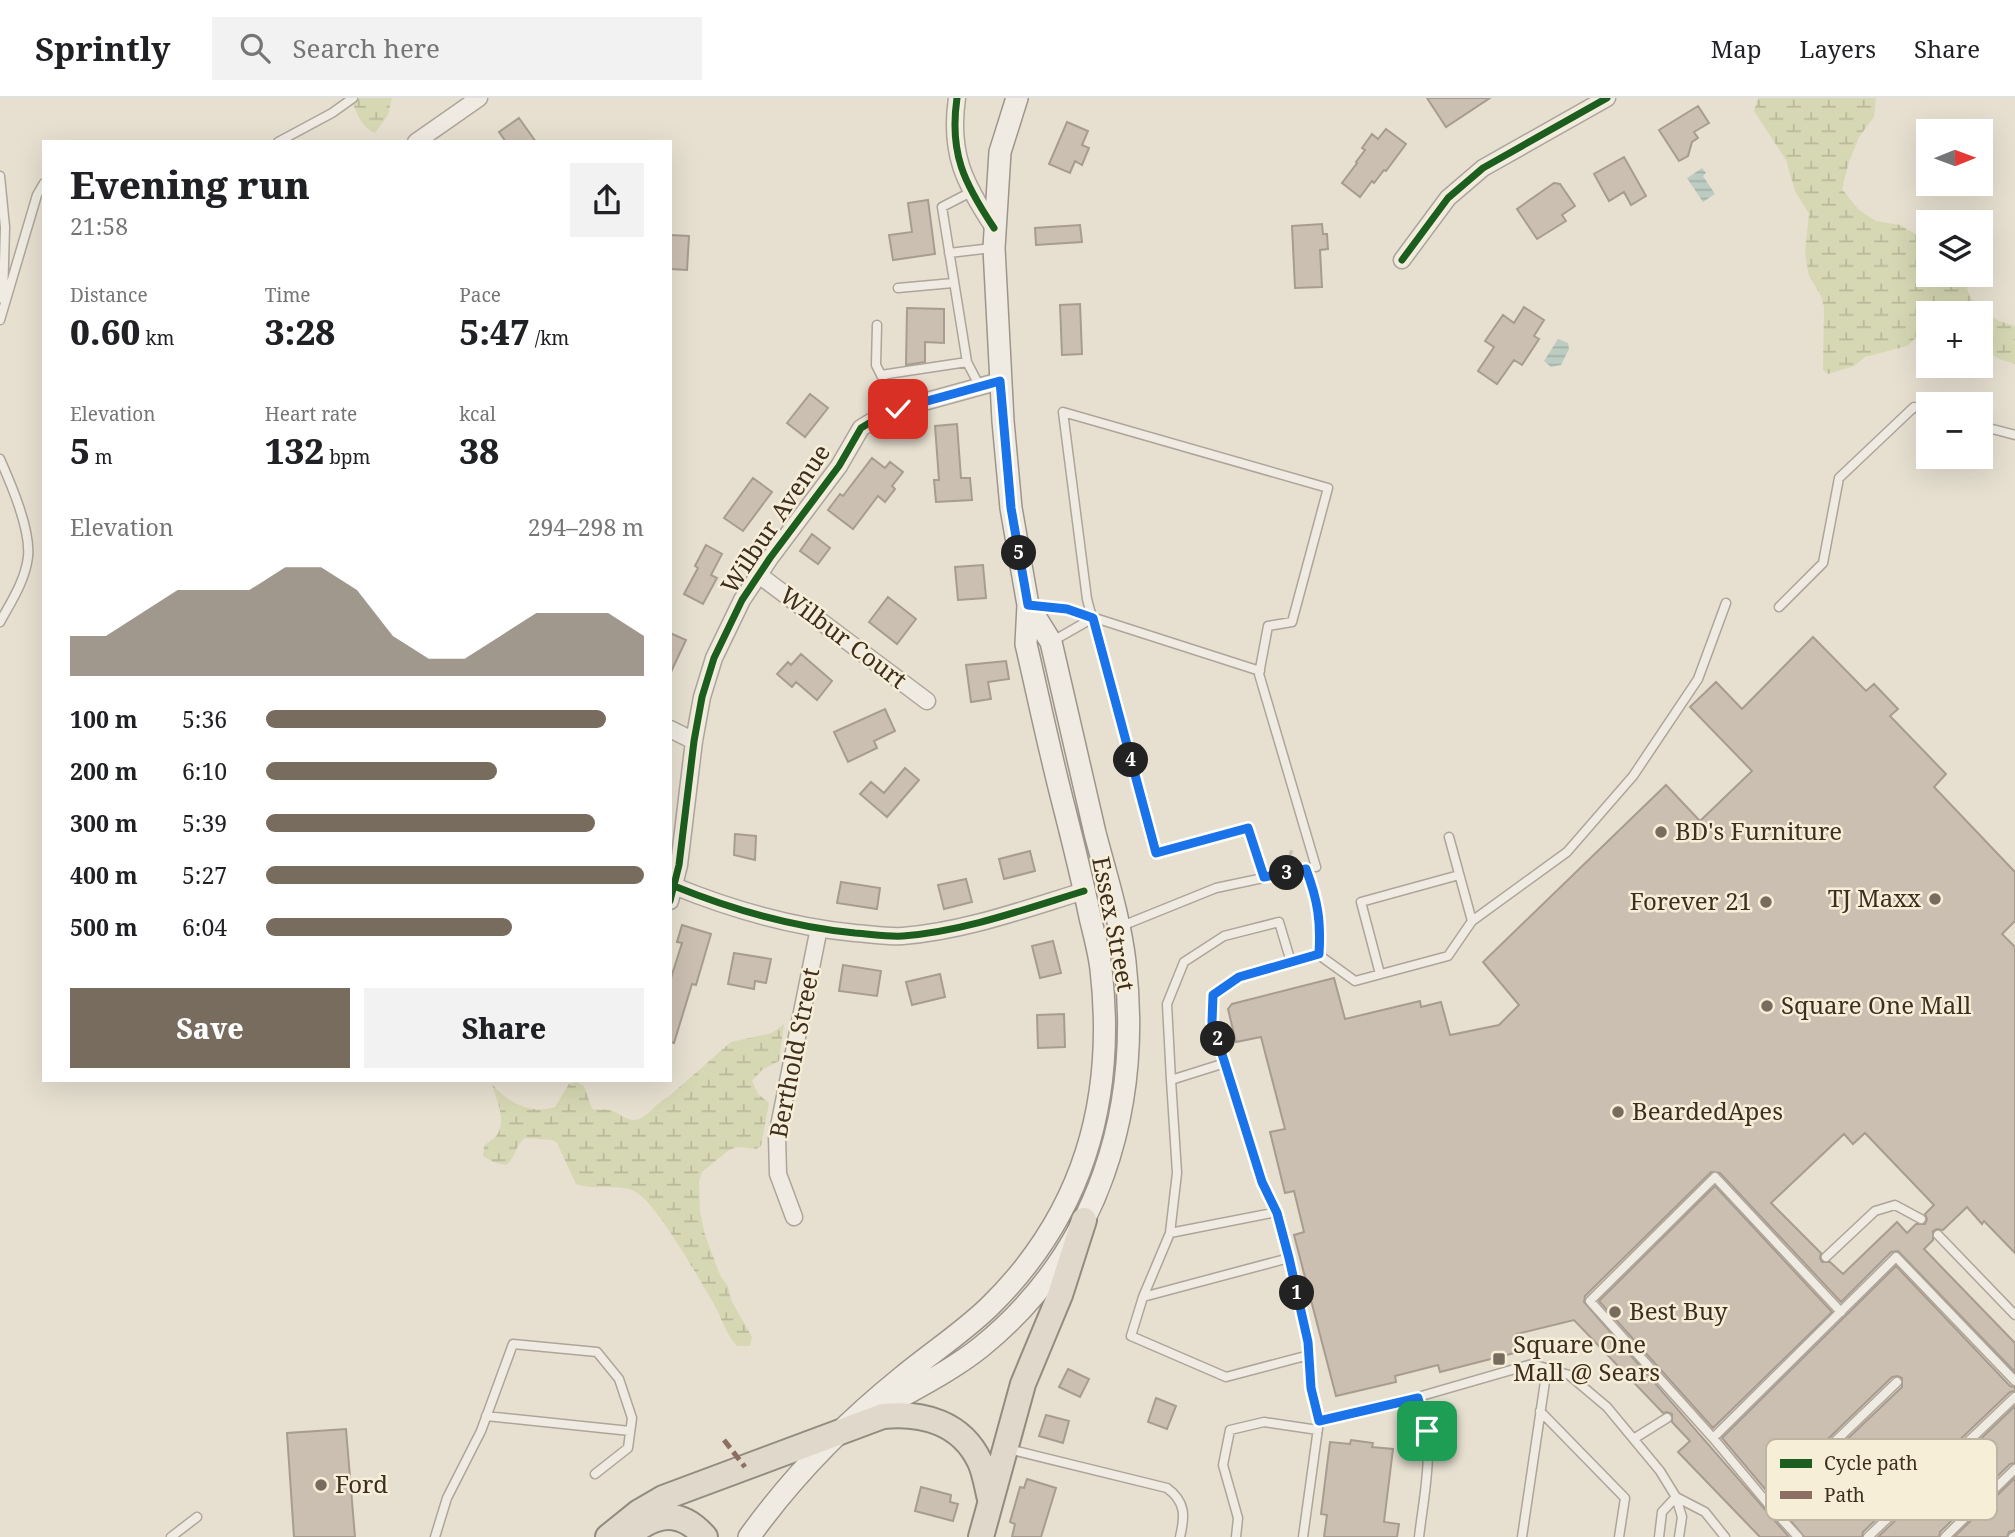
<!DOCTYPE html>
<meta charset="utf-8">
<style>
body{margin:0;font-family:"Noto Serif",serif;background:#f2f2f2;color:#202124;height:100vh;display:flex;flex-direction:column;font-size:26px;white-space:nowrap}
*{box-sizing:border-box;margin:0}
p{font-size:23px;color:#757577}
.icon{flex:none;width:38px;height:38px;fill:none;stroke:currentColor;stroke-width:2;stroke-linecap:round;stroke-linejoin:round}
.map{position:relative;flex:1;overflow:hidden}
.sheet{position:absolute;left:42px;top:42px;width:630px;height:942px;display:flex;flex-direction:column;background:#fff;border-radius:0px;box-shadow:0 7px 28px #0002}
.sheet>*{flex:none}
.needle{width:46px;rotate:89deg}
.buttons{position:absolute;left:1916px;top:21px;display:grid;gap:14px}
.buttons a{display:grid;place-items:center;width:77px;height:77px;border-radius:0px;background:#fff;box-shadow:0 7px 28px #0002;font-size:35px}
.pin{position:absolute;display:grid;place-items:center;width:60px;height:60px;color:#fff;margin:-30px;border-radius:14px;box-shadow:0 4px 10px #0006}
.km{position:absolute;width:35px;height:35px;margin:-18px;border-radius:50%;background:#222;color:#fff;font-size:19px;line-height:35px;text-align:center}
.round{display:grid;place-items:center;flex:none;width:74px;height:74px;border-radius:0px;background:#f2f2f2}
.overview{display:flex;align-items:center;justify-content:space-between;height:119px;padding:0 28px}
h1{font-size:38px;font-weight:800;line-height:52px}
.figures{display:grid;grid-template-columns:repeat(3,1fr);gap:10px;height:119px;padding:7px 28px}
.figures div{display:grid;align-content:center}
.figures b{font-size:35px;font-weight:800}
.figures small{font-size:19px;font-weight:400}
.figures p{font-size:19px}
.chart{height:196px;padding:14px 28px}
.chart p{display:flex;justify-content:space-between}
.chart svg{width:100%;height:126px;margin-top:7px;fill:#786c5e;opacity:.7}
.cta{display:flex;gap:14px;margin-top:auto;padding:14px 28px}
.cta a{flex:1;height:80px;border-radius:0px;background:#786c5e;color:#fff;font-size:28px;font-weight:800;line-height:80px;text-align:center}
.cta a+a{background:#f2f2f2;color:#202124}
ul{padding:0 28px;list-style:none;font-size:23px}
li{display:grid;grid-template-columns:112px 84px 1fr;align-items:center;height:52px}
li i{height:18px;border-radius:9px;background:#786c5e}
header{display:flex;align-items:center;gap:42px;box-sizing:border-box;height:98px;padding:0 35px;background:#fff;border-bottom:2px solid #e0e0e0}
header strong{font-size:33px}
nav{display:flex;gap:38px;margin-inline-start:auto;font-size:24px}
.search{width:490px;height:63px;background:#f2f2f2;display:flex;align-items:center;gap:18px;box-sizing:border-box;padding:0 24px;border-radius:0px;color:#757577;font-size:26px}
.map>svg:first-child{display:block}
.wetland{fill:url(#wetland-marsh)}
.water{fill:url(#water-rules)}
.building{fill:#cbbfb2;stroke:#a89c90;stroke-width:2;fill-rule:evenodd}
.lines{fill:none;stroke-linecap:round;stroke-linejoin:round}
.service-casing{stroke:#ada599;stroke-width:11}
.minor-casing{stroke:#ada599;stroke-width:19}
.secondary-casing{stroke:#9c958a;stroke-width:24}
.trunk-casing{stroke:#928b80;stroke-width:28}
.path{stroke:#c8c2b9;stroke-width:3.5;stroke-dasharray:5 3.5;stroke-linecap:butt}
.service{stroke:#efebe3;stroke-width:8}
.minor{stroke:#efebe3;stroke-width:16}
.secondary{stroke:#efebe3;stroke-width:21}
.trunk{stroke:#e0d9cb;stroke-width:24}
.quiet{stroke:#8d6e63;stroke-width:5;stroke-dasharray:10 5;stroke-linecap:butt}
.cycleway-casing{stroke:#f7eed8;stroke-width:11}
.cycleway{stroke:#1b5e20;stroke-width:7}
.route-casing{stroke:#fff;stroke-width:14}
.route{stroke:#1a73e8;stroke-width:9}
.poi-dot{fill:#786c5e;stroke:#f7eed8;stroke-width:2.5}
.labels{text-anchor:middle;stroke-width:5;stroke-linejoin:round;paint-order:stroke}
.street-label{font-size:24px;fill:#3d2e20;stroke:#f7eed8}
.poi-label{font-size:24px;fill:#3d2e20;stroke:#f7eed8;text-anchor:start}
.key{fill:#f7eed8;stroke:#bfb4a1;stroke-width:2}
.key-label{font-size:19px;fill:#3d2e20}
</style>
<header>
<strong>Sprintly</strong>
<div class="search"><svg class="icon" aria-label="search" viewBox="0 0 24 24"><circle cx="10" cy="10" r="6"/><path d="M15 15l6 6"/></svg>Search here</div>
<nav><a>Map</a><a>Layers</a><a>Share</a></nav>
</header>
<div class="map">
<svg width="2015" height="1439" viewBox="0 0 2015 1439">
<defs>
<pattern id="wetland-marsh" width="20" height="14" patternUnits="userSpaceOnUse" patternTransform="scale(1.75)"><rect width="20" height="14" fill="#d6d7b3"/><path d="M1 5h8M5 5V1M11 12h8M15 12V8" fill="none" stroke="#b9b99a"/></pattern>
<pattern id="water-rules" width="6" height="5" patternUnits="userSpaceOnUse" patternTransform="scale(1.75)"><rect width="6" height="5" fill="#bcccc2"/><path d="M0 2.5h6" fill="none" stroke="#a2b0a6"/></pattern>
</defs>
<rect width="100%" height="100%" fill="#e7e0d1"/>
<path class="wetland" d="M 351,0 L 392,0 L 388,17 L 375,35 C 361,29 356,14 351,0 Z
M 1758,0 L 1876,0 L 1874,19 L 1859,39 L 1849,64 L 1842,91 L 1859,112 L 1876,123 L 1900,127 L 1928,143 L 1928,177 L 1965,177 C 1966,207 1988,221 2015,228 L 2015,266 L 1999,261 L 1981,249 L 1981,215 L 1928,215 L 1928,233 L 1920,236 L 1907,248 L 1865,259 L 1854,268 L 1828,276 L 1823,272 L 1824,209 L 1821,198 L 1809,178 L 1805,155 L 1809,116 L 1795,93 L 1786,62 L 1754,13 Z
M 784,926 L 779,963 L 762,972 L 752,983 L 758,996 L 769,1005 L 761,1048 L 756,1051 L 738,1049 L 729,1052 L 702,1074 L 699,1083 L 700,1113 L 705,1137 L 720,1177 L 728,1189 L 731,1202 L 752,1239 L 750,1248 L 737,1248 C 725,1235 722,1221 714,1206 C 700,1183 656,1103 634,1093 C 615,1085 595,1093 576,1086 L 557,1045 L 552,1042 L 525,1040 C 515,1047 515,1061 506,1067 L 493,1064 L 483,1058 L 484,1048 C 488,1044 494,1041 497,1037 C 507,1022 496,1001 492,986 C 507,1004 531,1017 555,1009 L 569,986 L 577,984 L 584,988 L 592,1011 C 598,1012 603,1011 609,1012 C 620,1013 628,1027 641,1020 C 651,1015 657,1004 668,999 L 731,944 L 772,935 Z"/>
<path class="water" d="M 1702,70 L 1706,75 L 1703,78 L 1715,96 L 1703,104 L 1687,80 Z
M 1558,241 L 1568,245 L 1569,251 L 1561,267 L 1551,269 L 1544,263 Z"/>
<path class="building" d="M 1427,0 L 1490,0 L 1446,29 Z
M 1698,8 L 1709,25 L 1694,34 L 1698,40 L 1692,44 L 1688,58 L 1679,63 L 1659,32 Z
M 519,20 L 536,44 L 506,44 L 499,34 Z
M 1067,24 L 1088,33 L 1082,47 L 1089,50 L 1082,67 L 1075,63 L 1070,75 L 1049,66 Z
M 1386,31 L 1406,46 L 1386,73 L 1384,72 L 1374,85 L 1372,83 L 1360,99 L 1342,85 L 1357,65 L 1356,64 L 1365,52 L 1362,50 L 1372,36 L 1378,41 Z
M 1624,59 L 1646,98 L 1631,107 L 1624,94 L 1609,103 L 1594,76 Z
M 1554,85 L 1560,86 L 1575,108 L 1562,117 L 1566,123 L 1537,141 L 1517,111 Z
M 928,102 L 935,156 L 893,162 L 889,137 L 912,134 L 908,105 Z
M 1322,126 L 1323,136 L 1327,136 L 1328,151 L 1320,152 L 1322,189 L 1295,190 L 1292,128 Z
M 1080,127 L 1082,144 L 1036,147 L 1035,130 Z
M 670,137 L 689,138 L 687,172 L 670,171 Z
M 1080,206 L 1082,256 L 1062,257 L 1060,207 Z
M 1524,209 L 1544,222 L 1534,238 L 1539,241 L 1522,267 L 1514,262 L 1497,286 L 1478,273 L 1494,249 L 1485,243 L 1503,217 L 1514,225 Z
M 907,210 L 944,211 L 944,245 L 925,244 L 925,264 L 906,267 Z
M 810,296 L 828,310 L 805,339 L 787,325 Z
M 957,326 L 961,380 L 970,380 L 972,402 L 936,404 L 934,382 L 939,382 L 935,328 Z
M 872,360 L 885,370 L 890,364 L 903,374 L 892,388 L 895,391 L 885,404 L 878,398 L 853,431 L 828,412 L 840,396 L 843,398 Z
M 753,380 L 772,394 L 743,433 L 724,420 Z
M 812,436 L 830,450 L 818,466 L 800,453 Z
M 706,447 L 722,456 L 711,477 L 717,480 L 703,506 L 684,496 L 698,470 L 695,468 Z
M 983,467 L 986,500 L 958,502 L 955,469 Z
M 888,499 L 916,521 L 897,546 L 869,524 Z
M 670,535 L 686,542 L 670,576 Z
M 1813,539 L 1866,593 L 1874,586 L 1898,611 L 1890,618 L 1946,676 L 1934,689 L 2015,774 L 2015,823 L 2002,836 L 2015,849 L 2015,1155 L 1984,1123 L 1982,1126 L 1967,1109 L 1943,1132 L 1937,1131 L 1933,1133 L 1933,1142 L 1924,1151 L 2015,1245 L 2015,1274 L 1898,1153 L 1891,1154 L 1841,1204 L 1720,1075 L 1711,1074 L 1585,1198 L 1584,1204 L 1789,1439 L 1760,1439 L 1678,1354 L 1690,1343 L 1672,1324 L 1672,1316 L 1667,1314 L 1663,1315 L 1574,1222 L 1517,1236 L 1522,1253 L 1440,1274 L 1438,1267 L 1395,1278 L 1396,1284 L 1336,1298 L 1294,1137 L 1304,1134 L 1294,1093 L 1285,1095 L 1270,1034 L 1285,1031 L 1261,939 L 1236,944 L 1228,911 L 1232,906 L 1334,880 L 1345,921 L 1420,903 L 1421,909 L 1441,904 L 1450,937 L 1499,927 L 1519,907 L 1483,864 L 1666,687 L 1700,723 L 1752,673 L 1690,609 L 1716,584 L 1742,611 ZM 1865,1035 L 1934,1107 L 1925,1116 L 1927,1121 L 1925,1126 L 1916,1126 L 1907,1135 L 1897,1124 L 1843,1176 L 1830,1164 L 1822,1164 L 1820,1160 L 1821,1155 L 1771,1105 L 1844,1036 L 1853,1046 Z
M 801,556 L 832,583 L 817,602 L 796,584 L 792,589 L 777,576 L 788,564 L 791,567 Z
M 1006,563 L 1009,581 L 988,584 L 991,601 L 971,604 L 966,567 Z
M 885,611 L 895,633 L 874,643 L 877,650 L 848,664 L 834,634 Z
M 905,670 L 919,682 L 887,719 L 860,696 L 871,684 L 884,695 Z
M 735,736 L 756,738 L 755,762 L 734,757 Z
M 1030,753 L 1035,773 L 1004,781 L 999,761 Z
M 966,781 L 972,804 L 944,811 L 938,787 Z
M 841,784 L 880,790 L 877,811 L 837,805 Z
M 682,827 L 711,836 L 696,887 L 692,886 L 674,945 L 670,944 L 670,883 L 682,845 L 677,844 Z
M 1053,843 L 1061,875 L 1040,880 L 1032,848 Z
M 734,855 L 771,861 L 766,885 L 755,883 L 754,891 L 728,886 Z
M 843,867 L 881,873 L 877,898 L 839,893 Z
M 940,876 L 945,899 L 912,907 L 906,884 Z
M 1064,916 L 1065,949 L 1038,950 L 1037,917 Z
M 1715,1088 L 1832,1214 L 1713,1330 L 1599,1203 Z
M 1896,1168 L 2010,1288 L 2015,1289 L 2015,1293 L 2010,1294 L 1863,1434 L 1862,1439 L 1804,1439 L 1778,1407 L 1902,1289 L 1902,1280 L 1898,1278 L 1892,1279 L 1770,1397 L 1722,1340 Z
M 1068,1271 L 1089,1281 L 1080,1299 L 1059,1289 Z
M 1156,1300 L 1176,1308 L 1167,1331 L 1148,1324 Z
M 2015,1308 L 2015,1365 L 2010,1366 L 1940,1434 L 1939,1439 L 1878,1439 Z
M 1046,1317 L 1069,1323 L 1063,1345 L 1039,1338 Z
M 346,1331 L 355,1439 L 294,1439 L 287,1335 Z
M 1351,1342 L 1373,1345 L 1372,1349 L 1393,1351 L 1384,1424 L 1399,1426 L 1397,1439 L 1324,1439 L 1327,1417 L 1321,1416 L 1330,1344 L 1350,1346 Z
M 2015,1380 L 2015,1432 L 2009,1434 L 2007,1439 L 1954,1439 Z
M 1027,1381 L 1056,1390 L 1041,1439 L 1012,1439 L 1015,1426 L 1010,1424 L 1020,1389 L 1024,1390 Z
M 921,1389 L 951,1397 L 950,1404 L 958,1406 L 953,1423 L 915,1413 Z"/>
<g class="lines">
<g class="service-casing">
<path id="service" d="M 278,44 L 332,15 L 353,0
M 0,78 L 5,129 L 3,201
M 949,155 L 992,150
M 898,190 L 953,185
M 0,222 L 37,97 L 44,85
M 877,227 L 876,267 L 898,311
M 967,264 L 942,109 L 971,94
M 881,277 L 967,264 L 980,289
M 1981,328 L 2015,337
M 0,361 C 11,386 31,432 28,459 C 25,483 11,504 0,524
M 1031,507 L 1067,511 L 1260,573
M 1779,509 L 1823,465 L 1839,380 L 1914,309 L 1928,313
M 1051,544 L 1093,520
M 1449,739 L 1472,823
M 1264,779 L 1248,730 L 1155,756 L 1087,501 L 1063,314 L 1328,390 L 1292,524 L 1268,528 L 1259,576 L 1316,769
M 1097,838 L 1216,790 L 1306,771 C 1318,803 1321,823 1319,857
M 1319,857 L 1355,883 L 1448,858 L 1472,823 L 1567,754 L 1633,678 L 1698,581 L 1726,505
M 1380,876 L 1361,804 L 1459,777
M 1225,965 L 1171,982 L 1177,1075 L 1170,1135 L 1277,1114
M 1171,982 L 1167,906 L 1184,864 L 1224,838 L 1279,824 L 1291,864
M 1938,1137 L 2015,1217
M 1826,1159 L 1875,1113 L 1895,1107 L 1921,1121
M 1289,1160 L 1143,1199 L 1131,1238 L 1226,1279 L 1309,1257
M 1143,1199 L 1170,1135
M 1418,1299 C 1436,1349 1425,1388 1419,1439
M 1540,1313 L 1625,1400 L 1619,1439
M 486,1318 L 630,1333
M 1319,1323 L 1418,1299 L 1532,1266 L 1569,1277 L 1607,1309 L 1660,1373 L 1676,1399 L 1682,1419 L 1679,1439
M 1635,1340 L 1667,1320
M 1713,1340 L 1590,1203 L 1715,1079 L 1841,1214
M 1008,1351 L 1167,1390 C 1186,1404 1185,1418 1180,1439
M 1676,1399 L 1705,1414 L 1725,1439
M 1769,1407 L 1897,1284
M 171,1439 L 197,1419
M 435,1439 L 447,1400 L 481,1333 L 513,1246 L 597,1254 L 619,1281 L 632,1320 L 628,1350 L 595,1376
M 1236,1439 L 1238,1420 L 1223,1367 L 1230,1332 L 1264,1324 L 1318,1332
M 1303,1439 L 1319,1323 L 1311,1290 L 1308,1244 L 1277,1114 L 1262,1084 L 1212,924 L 1213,897 L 1239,879 L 1319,857
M 1522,1439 L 1547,1270
M 1659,1439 L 1662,1414 L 1676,1399
M 1798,1439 L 1769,1407 L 1713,1340 L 1896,1159 L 2015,1283
M 1868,1439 L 2015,1299
M 1945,1439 L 2015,1371
M 2013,1439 L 2015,1438"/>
</g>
<g class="minor-casing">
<path id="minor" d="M 957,0 C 949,55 964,85 994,130
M 416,44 L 479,0
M 1402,162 L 1448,100 L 1483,70 L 1607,0
M 759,477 L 927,603
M 670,631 L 694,643
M 674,788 C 733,812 792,829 855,835 C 871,836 887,839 903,838 C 965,833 1025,811 1084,793
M 670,803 L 679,767 L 694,643 L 702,599 L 714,560 L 742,502 L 770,460 L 839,368 L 861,330 L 879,319 L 898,311 L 1000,283
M 794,1119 L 778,1076 L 777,1038 L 819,830"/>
</g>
<g class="secondary-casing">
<path id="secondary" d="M 881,1310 C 914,1291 951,1273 981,1249 C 1099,1153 1142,1012 1125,864 C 1120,821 1106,777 1095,735 C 1080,671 1065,607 1051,544 L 1028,507
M 749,1439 C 792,1379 845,1325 902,1279 C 931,1255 962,1235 989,1209 C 1084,1116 1116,1002 1101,871 C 1099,854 1094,836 1090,819 C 1082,780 1072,740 1062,701 C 1049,650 1038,598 1026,546 L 1028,507 L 1011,410 L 1003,323 L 994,150 L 1000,54 L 1017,0"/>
</g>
<g class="trunk-casing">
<path id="trunk" d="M 637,1431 C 663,1413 684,1415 705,1439
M 608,1439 L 639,1414 L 663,1400 L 883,1318 C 923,1314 962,1325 980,1364 C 985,1375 987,1389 990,1401
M 981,1439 L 1023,1286 L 1060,1197 L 1084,1122"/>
</g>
<path class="path" d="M 1290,757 L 1292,752"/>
<use href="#service" class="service"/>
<use href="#minor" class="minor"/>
<use href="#secondary" class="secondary"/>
<use href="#trunk" class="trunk"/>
<path class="quiet" d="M 724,1342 L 745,1369"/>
<g class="cycleway-casing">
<path id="cycleway" d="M 957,0 C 949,55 964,85 994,130
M 1402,162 L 1448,100 L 1483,70 L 1607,0
M 674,788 C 733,812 792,829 855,835 C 871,836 887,839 903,838 C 965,833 1025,811 1084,793
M 670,803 L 679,767 L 694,643 L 702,599 L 714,560 L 742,502 L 770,460 L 839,368 L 861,330 L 879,319 L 898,311 L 1000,283"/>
</g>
<use href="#cycleway" class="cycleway"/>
</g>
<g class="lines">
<g class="route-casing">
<path id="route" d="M 898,311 L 1000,283 L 1011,410 L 1028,507 L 1067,511 L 1093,520 L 1156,755 L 1248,730 L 1264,779 L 1306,771 C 1318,803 1321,823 1319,856 L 1239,879 L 1213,897 L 1212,924 L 1262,1084 L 1277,1115 L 1289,1160 L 1308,1244 L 1311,1290 L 1319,1323 L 1418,1300 L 1427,1333"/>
</g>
<use href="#route" class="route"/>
</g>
<g class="poi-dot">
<circle cx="1661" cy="734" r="7"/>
<circle cx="1935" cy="801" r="7"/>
<circle cx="1766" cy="804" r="7"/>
<circle cx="1767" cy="908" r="7"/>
<circle cx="1618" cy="1014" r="7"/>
<circle cx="1615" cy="1214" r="7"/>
<rect x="1492" y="1254" width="14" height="14" rx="3.5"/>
<circle cx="321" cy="1387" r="7"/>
</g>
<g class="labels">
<g class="street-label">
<text transform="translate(776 421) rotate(-56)" y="8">Wilbur Avenue</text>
<text transform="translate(843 540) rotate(37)" y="8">Wilbur Court</text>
<text transform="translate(1113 826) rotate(79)" y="8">Essex Street</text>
<text transform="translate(795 955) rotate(-79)" y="8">Berthold Street</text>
</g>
<g class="poi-label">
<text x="1675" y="742">BD's Furniture</text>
<text x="1921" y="809" text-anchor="end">TJ Maxx</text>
<text x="1752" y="812" text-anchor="end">Forever 21</text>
<text x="1781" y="916">Square One Mall</text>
<text x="1632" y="1022">BeardedApes</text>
<text x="1629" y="1222">Best Buy</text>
<text x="1513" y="1255">Square One<tspan x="1513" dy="28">Mall @ Sears</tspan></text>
<text x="335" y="1395">Ford</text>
</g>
</g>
<rect x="1766" y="1341" width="231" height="81" rx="10" class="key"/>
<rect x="1780" y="1361" width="32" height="9" fill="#1b5e20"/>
<rect x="1780" y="1393" width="32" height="8" fill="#8d6e63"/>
<g class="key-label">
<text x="1824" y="1372">Cycle path</text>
<text x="1824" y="1404">Path</text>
</g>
</svg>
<div class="buttons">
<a><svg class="needle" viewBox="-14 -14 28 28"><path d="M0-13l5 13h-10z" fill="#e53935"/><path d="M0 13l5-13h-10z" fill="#757577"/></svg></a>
<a><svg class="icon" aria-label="layers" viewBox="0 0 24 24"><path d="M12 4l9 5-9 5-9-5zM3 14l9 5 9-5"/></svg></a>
<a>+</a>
<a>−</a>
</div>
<div class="pin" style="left:1427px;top:1333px;background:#1e9e55"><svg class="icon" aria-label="arrive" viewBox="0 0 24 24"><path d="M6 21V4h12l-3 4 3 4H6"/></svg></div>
<div class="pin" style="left:898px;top:311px;background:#d93025"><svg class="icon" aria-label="check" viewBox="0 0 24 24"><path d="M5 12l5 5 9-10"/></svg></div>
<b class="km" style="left:1297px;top:1195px">1</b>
<b class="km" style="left:1218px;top:941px">2</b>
<b class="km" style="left:1287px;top:775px">3</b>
<b class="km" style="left:1131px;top:662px">4</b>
<b class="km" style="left:1019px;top:455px">5</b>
<section class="sheet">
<div class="overview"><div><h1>Evening run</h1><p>21:58</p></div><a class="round"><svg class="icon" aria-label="share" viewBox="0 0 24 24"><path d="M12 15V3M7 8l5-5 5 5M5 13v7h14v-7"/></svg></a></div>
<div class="figures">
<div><p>Distance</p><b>0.60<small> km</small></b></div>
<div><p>Time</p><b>3:28</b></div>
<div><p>Pace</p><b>5:47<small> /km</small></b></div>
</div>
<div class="figures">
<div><p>Elevation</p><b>5<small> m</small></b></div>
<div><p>Heart rate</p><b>132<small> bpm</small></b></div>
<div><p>kcal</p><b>38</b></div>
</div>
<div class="chart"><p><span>Elevation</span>294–298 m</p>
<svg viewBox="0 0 160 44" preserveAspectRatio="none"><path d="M0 44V30L10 30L20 22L30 14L40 14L50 14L60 6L70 6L80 14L90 30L100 38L110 38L120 30L130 22L140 22L150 22L160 30V44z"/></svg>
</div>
<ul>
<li><b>100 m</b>5:36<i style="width:90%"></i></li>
<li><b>200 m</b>6:10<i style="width:61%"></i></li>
<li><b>300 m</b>5:39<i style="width:87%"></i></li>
<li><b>400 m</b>5:27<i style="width:100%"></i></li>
<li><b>500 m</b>6:04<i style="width:65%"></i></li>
</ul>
<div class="cta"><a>Save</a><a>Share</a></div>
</section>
</div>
